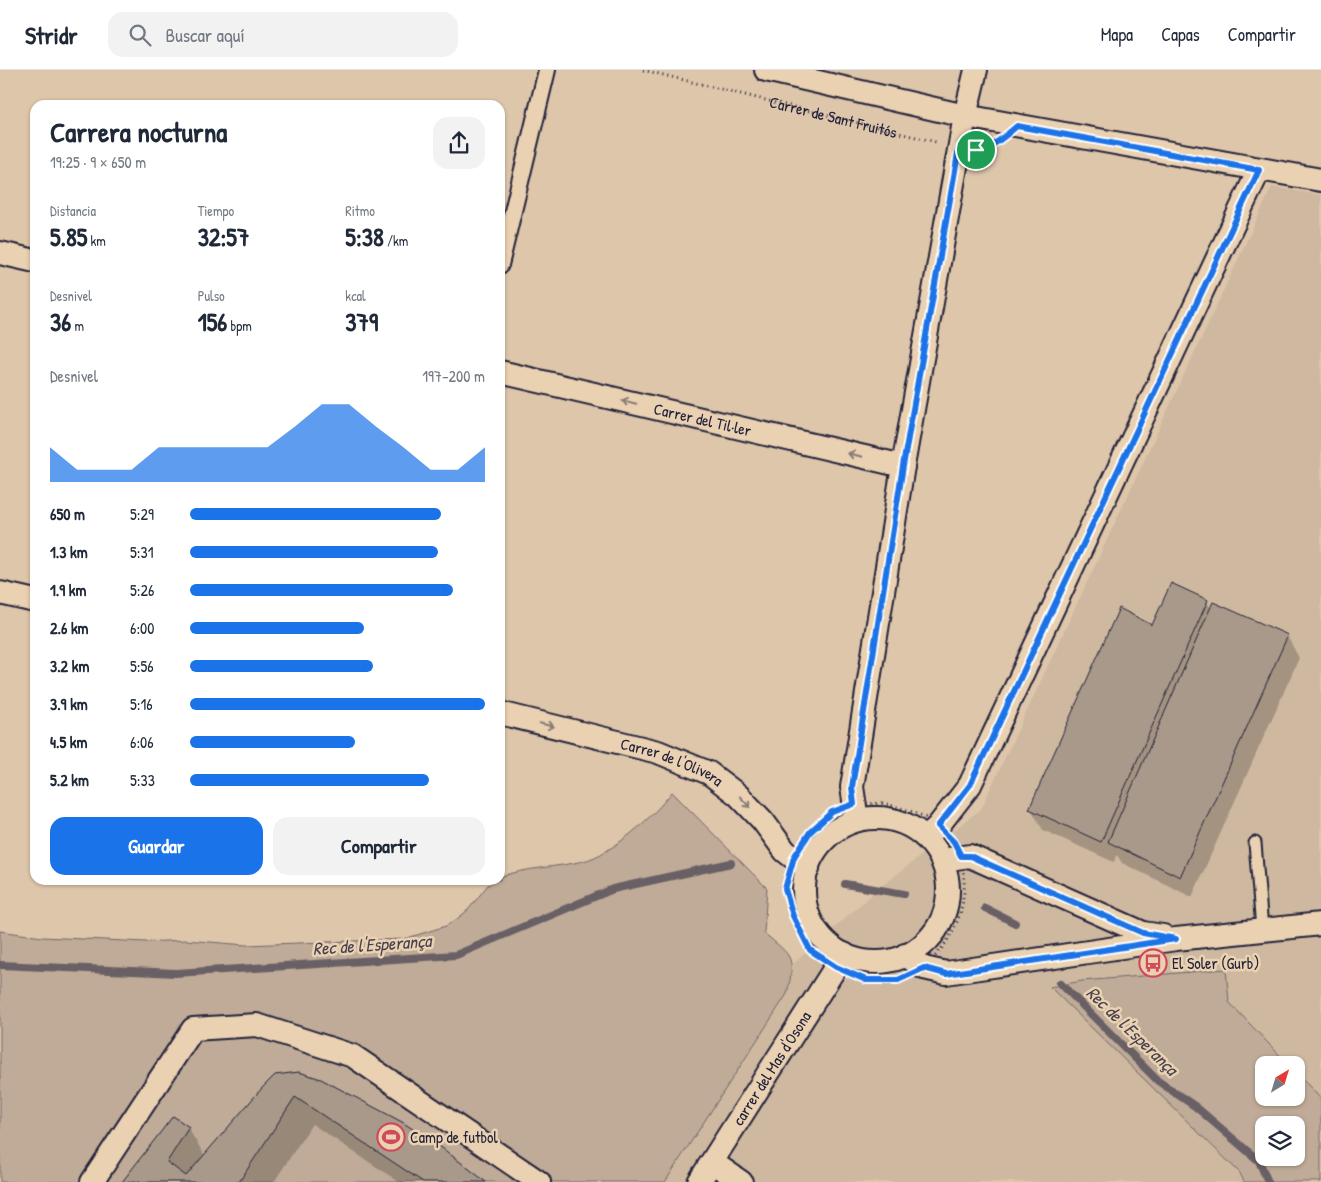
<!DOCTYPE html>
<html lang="es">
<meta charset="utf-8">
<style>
body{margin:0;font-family:"Patrick Hand",sans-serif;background:#f2f2f3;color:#1f2937;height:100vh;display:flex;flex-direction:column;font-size:19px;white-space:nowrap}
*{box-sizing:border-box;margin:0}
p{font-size:16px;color:#747a83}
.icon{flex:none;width:28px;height:28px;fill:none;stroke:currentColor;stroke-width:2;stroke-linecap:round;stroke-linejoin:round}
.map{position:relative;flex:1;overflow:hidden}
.sheet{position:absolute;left:30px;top:30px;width:475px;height:785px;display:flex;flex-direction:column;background:#fff;border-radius:15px;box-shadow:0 1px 4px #0004}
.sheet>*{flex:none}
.needle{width:32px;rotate:38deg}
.buttons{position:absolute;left:1255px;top:986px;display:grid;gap:10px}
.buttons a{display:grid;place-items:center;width:50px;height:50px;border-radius:10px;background:#fff;box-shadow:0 1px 4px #0004;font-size:25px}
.pin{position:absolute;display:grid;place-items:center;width:42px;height:42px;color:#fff;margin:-21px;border:2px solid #fff;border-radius:50%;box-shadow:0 1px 5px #0007}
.round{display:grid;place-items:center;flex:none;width:52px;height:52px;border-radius:15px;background:#f2f2f3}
.headline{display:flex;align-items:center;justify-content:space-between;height:85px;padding:0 20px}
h1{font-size:28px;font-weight:700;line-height:38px}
.metrics{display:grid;grid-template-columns:repeat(3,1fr);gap:8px;height:85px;padding:5px 20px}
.metrics div{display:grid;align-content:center}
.metrics b{font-size:25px;font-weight:700}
.metrics small{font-size:14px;font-weight:400}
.metrics p{font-size:14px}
.chart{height:140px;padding:10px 20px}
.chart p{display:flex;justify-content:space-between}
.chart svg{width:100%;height:90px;margin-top:5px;fill:#1a73e8;opacity:.7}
.action{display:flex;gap:10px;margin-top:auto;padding:10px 20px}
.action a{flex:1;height:58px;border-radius:15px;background:#1a73e8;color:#fff;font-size:20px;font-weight:700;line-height:58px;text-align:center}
.action a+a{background:#f2f2f3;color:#1f2937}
ul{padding:0 20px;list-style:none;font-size:16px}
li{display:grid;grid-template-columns:80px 60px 1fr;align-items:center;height:38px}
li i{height:12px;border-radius:6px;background:#1a73e8}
header{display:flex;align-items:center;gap:30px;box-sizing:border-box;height:70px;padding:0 25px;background:#fff;border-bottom:1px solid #e0e1e3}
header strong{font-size:24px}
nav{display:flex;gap:28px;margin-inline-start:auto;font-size:18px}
.search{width:350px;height:45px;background:#f2f2f3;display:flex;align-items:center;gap:12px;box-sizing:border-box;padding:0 18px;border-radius:15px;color:#747a83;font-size:19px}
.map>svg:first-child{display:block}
.built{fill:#ceb8a0;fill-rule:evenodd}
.green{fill:#bfab97;stroke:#706669;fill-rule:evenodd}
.shadow{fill:#0003}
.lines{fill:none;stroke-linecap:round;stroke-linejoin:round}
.stream{stroke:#696066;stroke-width:8}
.building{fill:#a9998a;stroke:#22223b}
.service-casing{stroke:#22223b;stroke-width:15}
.pedestrian-casing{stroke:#22223b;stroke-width:20}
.minor-casing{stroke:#22223b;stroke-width:26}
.path{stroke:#22223b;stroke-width:3;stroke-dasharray:1 4;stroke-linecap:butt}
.service{stroke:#ead1b1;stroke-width:11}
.pedestrian{stroke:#ead1b1;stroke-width:16}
.minor{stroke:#ead1b1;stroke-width:22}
.oneway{stroke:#867a76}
.route-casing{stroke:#fff;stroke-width:10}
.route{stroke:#1a73e8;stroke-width:6}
.labels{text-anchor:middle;stroke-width:5;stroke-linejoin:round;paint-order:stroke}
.street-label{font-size:16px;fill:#22223b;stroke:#ead1b1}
.poi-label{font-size:16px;fill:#22223b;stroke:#ead1b1;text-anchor:start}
.water-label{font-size:18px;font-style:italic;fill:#454150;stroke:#ead1b1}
</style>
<header>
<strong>Stridr</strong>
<div class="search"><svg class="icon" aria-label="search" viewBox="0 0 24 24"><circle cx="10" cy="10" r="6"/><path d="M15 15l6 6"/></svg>Buscar aquí</div>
<nav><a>Mapa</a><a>Capas</a><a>Compartir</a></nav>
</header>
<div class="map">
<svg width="1321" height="1112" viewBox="0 0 1321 1112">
<rect width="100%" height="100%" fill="#dec6aa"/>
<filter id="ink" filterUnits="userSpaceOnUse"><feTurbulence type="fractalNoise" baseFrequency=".02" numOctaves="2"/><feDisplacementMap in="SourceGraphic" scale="10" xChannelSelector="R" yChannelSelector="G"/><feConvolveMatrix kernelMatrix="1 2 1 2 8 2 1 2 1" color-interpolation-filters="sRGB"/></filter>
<g filter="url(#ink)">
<path class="built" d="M 1272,117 L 1321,125 L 1321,1112 L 1276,1112 L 1081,911 L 1051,917 L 1240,1103 L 1244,1112 L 665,1112 L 787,924 L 793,894 L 878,819 L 981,739 ZM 1264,995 L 1296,995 L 1296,1028 L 1264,1028 ZM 1264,1055 L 1296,1055 L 1296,1088 L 1264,1088 Z"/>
<path class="green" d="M 672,722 L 767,818 L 764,863 C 792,887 796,885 787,924 L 665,1112 L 0,1112 L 0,861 L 42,867 L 146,872 L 186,870 L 246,875 L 404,869 L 446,856 L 457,849 L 468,840 L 487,816 L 495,810 L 500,810 L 500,807 C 527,797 555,798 583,791 C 611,785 655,745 672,722 Z
M 1226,899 L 1229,932 L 1289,995 L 1264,995 L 1264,1028 L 1296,1028 L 1296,1002 L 1321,1029 L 1321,1112 L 1244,1112 L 1240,1103 L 1050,917 L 1082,911 ZM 1264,1055 L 1296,1055 L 1296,1088 L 1264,1088 Z"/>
<path class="shadow" d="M 1207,531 L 1211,539 L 1287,566 L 1299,588 L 1192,827 L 1122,793 L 1117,785 L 1114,792 L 1043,760 L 1031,739 L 1153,557 Z
M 276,1006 L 442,1079 L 484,1112 L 399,1112 L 312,1054 L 274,1112 L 124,1112 L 188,1058 L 205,1086 Z"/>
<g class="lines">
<path class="stream" d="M 845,814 L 904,824
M 985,838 L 1015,853
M 0,895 L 176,903 L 456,885 L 613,819 L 731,793
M 1060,913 L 1158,1011 L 1196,1037 L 1259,1091 L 1268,1112"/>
</g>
<path class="building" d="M 1171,513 L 1208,530 L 1101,772 L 1029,739 L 1119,538 L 1152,555 Z
M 1213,532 L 1288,565 L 1180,807 L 1108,772 Z
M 299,1002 L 321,1009 L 402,1052 L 442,1078 L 486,1112 L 423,1112 L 295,1027 L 239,1112 L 122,1112 L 173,1046 L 189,1057 L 167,1092 L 186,1106 L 262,1018 L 275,1005 Z"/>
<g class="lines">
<g class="service-casing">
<path id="service" d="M 1255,773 L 1262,859"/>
</g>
<g class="pedestrian-casing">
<path id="pedestrian" d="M 500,195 L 547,0"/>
</g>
<g class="minor-casing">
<g id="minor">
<path d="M 766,0 L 965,46 L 1321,110"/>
<path d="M 0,183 L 35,191"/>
<path id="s2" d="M 500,302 L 903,396"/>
<path d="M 0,523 L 35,531"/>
<path id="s3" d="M 500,643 L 658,682 L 709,703 L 738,725 L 763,751 L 785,781 L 808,799"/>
<circle cx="876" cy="820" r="72"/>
<path d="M 857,750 L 852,717 L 903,396 L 965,46 L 976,0"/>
<path d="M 926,767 L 938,756 L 970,715 L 1259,100"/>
<path d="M 942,790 L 970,786 L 1143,863 L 1163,866"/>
<path d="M 905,885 L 924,898 L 946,903 L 1176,869 L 1321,854"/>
<path d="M 712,1092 L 741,1112"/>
<path d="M 92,1112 L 193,959 L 257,955 L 353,986 L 539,1112"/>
<path id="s4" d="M 699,1112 L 844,884"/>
</g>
</g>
<g class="path">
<path id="s1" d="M 643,0 L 936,72"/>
<path d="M 882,733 C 901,738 923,743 938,756 C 977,790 969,848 937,884 C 904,919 866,918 828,892 C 822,888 814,884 810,879 C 804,872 801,862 797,855 C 792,845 786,831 785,819 C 785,804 795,786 802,774 C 823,741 845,734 882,733 Z"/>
</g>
<use href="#service" class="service"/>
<use href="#pedestrian" class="pedestrian"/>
<use href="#minor" class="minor"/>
</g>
<defs><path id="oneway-shaft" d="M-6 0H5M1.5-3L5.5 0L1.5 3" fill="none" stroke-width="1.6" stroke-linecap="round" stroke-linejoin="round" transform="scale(1.25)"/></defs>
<g class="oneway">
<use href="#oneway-shaft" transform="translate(629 332) rotate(-167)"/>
<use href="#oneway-shaft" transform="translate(855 385) rotate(-167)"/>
<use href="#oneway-shaft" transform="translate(547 655) rotate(14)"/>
<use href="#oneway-shaft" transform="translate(745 732) rotate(47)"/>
</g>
</g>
<g class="lines" filter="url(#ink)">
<g class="route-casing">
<path id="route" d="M 1017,56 L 1259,100 L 970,715 L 938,756 L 954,772 L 961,786 L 970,786 L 1143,863 L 1176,869 L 946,904 L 924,898 L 898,910 L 866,910 L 836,897 L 810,880 L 793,846 L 785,819 L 794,787 L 810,762 L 832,742 L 854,734 L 852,717 L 903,396 L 959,78 C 989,82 995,75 1017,56 Z"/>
</g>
<use href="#route" class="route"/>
</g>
<defs>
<g id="bus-ring" transform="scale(1.4375)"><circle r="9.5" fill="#ead1b1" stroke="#d1495b" stroke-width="1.5"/><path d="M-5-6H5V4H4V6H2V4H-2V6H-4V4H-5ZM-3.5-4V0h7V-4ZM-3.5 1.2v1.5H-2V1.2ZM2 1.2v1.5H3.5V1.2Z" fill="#d1495b"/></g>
<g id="stadium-ring" transform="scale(1.4375)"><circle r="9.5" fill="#ead1b1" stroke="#d1495b" stroke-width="1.5"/><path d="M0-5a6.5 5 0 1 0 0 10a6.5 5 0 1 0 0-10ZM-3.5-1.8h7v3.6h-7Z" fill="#d1495b"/></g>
</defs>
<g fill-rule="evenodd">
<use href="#bus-ring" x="1153" y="893"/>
<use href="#stadium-ring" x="391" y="1067"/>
</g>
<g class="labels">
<g class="street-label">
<text dy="6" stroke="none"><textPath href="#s1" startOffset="196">Carrer de Sant Fruitós</textPath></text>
<text dy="6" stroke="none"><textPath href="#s2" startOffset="208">Carrer del Til·ler</textPath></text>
<text dy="6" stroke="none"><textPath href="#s3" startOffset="179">Carrer de l'Olivera</textPath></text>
<text dy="6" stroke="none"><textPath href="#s4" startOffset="135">carrer del Mas d'Osona</textPath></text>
</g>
<g class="poi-label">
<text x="1172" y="899">El Soler (Gurb)</text>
<text x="410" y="1073">Camp de futbol</text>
</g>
<g class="water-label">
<text transform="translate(372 875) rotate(-4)" y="6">Rec de l'Esperança</text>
<text transform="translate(1132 961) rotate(44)" y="6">Rec de l'Esperança</text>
</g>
</g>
</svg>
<div class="buttons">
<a><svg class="needle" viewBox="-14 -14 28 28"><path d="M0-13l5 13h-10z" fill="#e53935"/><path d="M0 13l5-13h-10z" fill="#747a83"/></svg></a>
<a><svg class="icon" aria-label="layers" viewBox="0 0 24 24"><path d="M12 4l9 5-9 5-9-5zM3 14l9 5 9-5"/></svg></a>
</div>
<div class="pin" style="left:976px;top:80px;background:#1e9e55"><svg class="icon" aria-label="arrive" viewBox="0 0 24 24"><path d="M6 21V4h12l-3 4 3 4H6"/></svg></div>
<section class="sheet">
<div class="headline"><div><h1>Carrera nocturna</h1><p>19:25 · 9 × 650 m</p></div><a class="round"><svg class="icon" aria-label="share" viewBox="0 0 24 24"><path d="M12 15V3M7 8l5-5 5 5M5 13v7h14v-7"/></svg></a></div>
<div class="metrics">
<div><p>Distancia</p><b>5.85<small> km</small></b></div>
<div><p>Tiempo</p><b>32:57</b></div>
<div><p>Ritmo</p><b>5:38<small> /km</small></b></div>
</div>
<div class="metrics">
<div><p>Desnivel</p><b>36<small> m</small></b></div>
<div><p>Pulso</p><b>156<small> bpm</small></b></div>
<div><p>kcal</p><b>379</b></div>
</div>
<div class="chart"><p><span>Desnivel</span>197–200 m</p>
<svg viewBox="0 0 160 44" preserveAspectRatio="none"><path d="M0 44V27L10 38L20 38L30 38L40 27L50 27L60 27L70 27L80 27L90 17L100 6L110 6L120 17L130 27L140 38L150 38L160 27V44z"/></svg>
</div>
<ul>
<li><b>650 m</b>5:29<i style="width:85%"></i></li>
<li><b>1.3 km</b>5:31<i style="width:84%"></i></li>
<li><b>1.9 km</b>5:26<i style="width:89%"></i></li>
<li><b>2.6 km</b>6:00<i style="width:59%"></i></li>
<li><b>3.2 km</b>5:56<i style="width:62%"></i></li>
<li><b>3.9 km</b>5:16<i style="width:100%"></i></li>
<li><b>4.5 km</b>6:06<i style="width:56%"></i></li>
<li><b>5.2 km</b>5:33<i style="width:81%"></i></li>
</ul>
<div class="action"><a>Guardar</a><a>Compartir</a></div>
</section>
</div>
